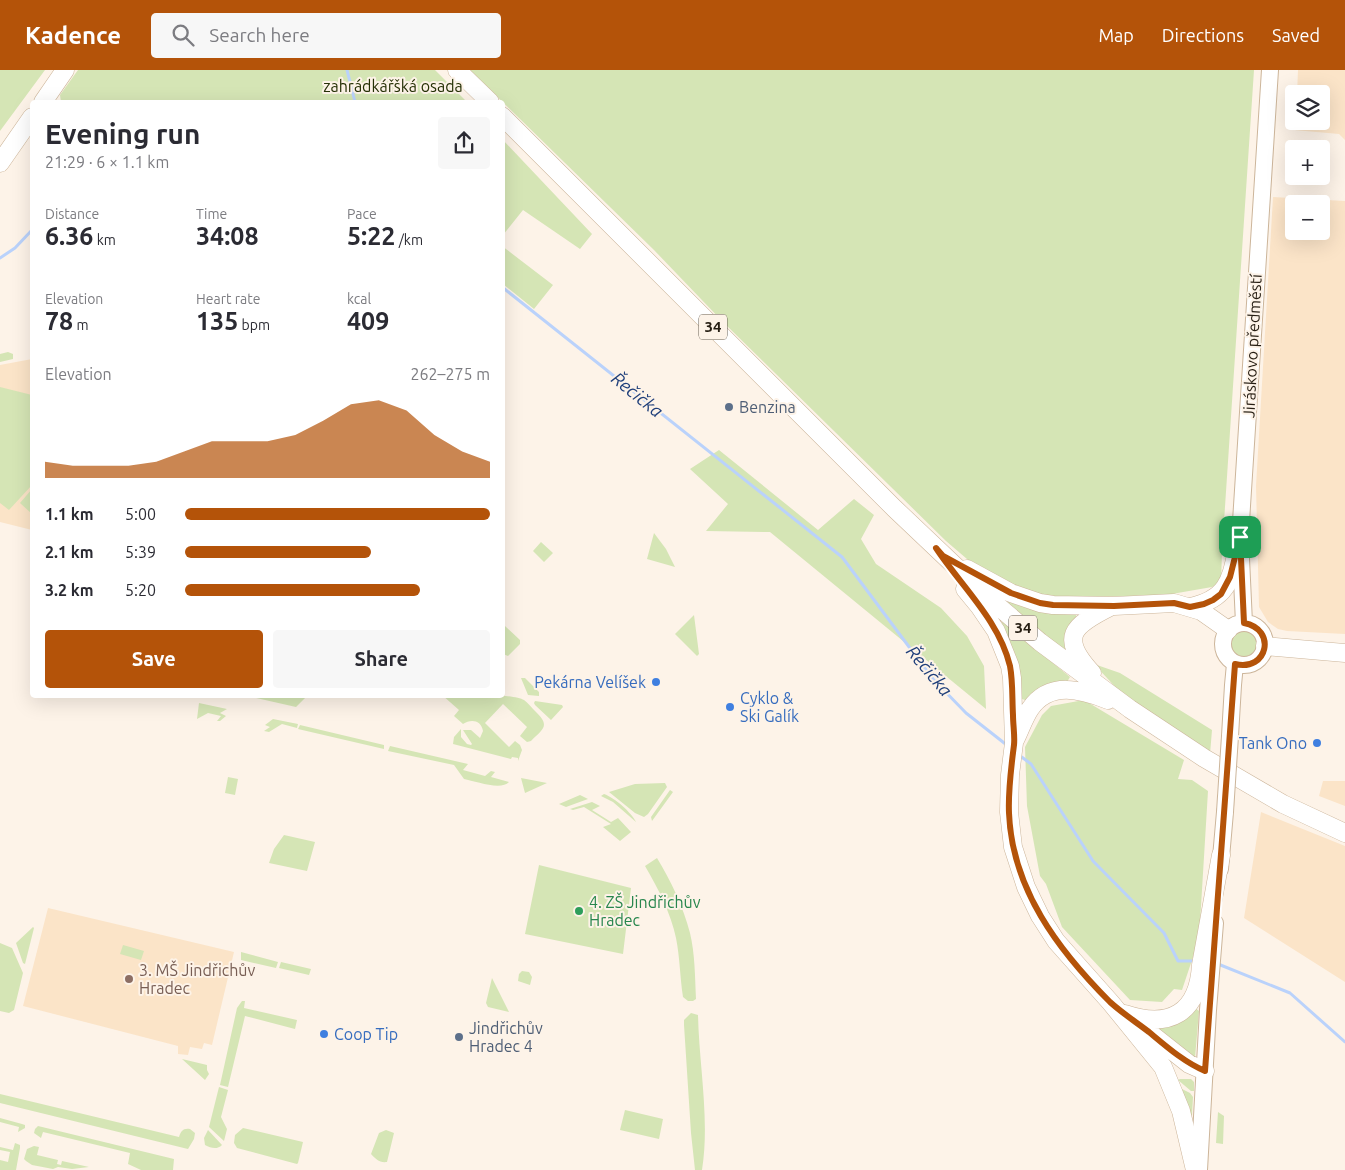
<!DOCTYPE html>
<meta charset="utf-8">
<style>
body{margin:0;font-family:Ubuntu,sans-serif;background:#f7f7f7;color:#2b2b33;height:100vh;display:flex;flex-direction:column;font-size:19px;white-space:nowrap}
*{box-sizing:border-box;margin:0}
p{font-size:16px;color:#7c7c81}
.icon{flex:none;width:28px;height:28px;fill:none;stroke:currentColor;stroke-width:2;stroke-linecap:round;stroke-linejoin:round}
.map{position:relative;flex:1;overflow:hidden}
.details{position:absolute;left:30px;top:30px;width:475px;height:598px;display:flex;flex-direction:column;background:#fff;border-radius:5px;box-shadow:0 5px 20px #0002}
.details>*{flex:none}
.tools{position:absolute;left:1285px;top:15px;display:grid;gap:10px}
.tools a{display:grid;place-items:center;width:45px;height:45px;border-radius:5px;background:#fff;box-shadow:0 5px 20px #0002;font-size:25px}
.pin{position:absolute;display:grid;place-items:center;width:42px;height:42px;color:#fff;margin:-21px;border-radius:10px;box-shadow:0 2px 8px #0006}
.round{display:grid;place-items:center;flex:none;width:52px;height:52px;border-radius:5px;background:#f7f7f7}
.summary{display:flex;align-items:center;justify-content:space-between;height:85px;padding:0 15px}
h1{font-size:28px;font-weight:700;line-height:38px}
.figures{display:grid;grid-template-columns:repeat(3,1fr);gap:8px;height:85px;padding:5px 15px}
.figures div{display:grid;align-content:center}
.figures b{font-size:25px;font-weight:700}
.figures small{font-size:14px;font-weight:400}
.figures p{font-size:14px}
.chart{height:140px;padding:10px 15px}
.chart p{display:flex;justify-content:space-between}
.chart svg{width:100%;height:90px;margin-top:5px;fill:#b45309;opacity:.7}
.primary-button{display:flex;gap:10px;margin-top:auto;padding:10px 15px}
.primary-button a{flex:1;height:58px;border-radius:5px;background:#b45309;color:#fff;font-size:20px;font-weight:700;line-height:58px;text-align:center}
.primary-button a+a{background:#f7f7f7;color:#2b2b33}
ul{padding:0 15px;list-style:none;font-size:16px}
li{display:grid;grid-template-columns:80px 60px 1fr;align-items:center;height:38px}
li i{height:12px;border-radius:6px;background:#b45309}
header{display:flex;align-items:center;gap:30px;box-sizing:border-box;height:70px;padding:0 25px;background:#b45309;color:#fff}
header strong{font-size:24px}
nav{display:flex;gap:28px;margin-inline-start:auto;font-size:18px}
.search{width:350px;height:45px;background:#f7f7f7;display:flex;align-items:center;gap:12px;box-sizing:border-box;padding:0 18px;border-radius:5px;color:#7c7c81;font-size:19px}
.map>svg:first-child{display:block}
.built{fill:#fbe4c8;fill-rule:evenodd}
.green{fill:#d5e5b5}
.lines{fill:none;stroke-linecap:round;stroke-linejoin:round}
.stream{stroke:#bad2fb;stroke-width:3}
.secondary-casing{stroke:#ccb59a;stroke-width:18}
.primary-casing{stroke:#ccb59a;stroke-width:19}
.secondary{stroke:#fff;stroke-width:16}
.primary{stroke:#fff;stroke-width:18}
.secondary-bridge-casing{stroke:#ccb59a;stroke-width:18;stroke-linecap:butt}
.secondary-bridge{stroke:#fff;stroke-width:16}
.route-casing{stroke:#fff;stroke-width:10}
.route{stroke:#b45309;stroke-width:6}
.service-dot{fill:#5c6f8a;stroke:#fdf3e8;stroke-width:2}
.shop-dot{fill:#3f7fe0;stroke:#fdf3e8;stroke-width:2}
.leisure-dot{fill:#2e9e5b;stroke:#fdf3e8;stroke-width:2}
.education-dot{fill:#8d6e63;stroke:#fdf3e8;stroke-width:2}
.labels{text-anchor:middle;stroke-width:4;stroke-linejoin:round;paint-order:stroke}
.shield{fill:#fdf3e8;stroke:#665e53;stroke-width:1}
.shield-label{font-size:15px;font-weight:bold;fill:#261e13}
.park-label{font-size:16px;fill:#263106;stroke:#fdf3e8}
.street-label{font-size:16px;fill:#261e13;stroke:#fdf3e8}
.service-label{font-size:16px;fill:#4e5e75;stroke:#fdf3e8;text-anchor:start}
.shop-label{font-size:16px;fill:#366cbe;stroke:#fdf3e8;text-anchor:end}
.leisure-label{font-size:16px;fill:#27864d;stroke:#fdf3e8;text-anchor:start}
.education-label{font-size:16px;fill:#785e54;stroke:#fdf3e8;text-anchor:start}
.water-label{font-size:18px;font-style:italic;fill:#1e3e7a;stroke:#fdf3e8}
</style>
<header>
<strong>Kadence</strong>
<div class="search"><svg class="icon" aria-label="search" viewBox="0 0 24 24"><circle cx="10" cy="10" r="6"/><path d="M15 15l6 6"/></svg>Search here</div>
<nav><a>Map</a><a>Directions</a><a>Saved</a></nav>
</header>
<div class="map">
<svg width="1345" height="1100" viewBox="0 0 1345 1100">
<rect width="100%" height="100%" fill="#fdf3e8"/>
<path class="built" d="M 1298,0 L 1345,0 L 1345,70 L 1339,64 L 1294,60 L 1295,51 L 1321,51 L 1321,24 L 1297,24 Z
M 1273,127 L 1345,131 L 1345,564 L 1287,561 L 1278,559 L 1268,552 L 1259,537 L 1256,416 ZM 1294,134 L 1321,134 L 1321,161 L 1294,161 Z
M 32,289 L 32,460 L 0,452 L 0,295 Z
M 1323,711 L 1345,711 L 1345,736 L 1319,726 Z
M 1261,742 L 1345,776 L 1345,912 L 1244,848 Z
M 48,838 L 234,882 L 212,975 L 204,973 L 202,979 L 190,977 L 188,985 L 178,984 L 178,976 L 23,936 Z"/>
<path class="green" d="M 0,0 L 45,0 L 0,61 Z
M 78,0 L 435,0 L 467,32 L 61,32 L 60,25 Z
M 470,0 L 1254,0 L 1222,482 L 1221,512 L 1212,517 L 1166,525 L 1048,528 L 1010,516 L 974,495 L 946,471 L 723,252 L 654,180 Z
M 503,70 L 592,164 L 580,179 L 523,140 L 503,165 Z
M 502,176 L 553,215 L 534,239 L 503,214 Z
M 8,282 L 13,284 L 13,289 L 0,292 L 0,284 Z
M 0,317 L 32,325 L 32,415 L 9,440 L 0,433 Z
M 719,380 L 818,460 L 854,429 L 874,445 L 861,469 L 876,494 L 941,538 L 967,566 L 984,596 L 986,639 L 770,462 L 706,461 L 728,434 L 690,399 Z
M 32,419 L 32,444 L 20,433 Z
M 654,463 L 666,479 L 675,497 L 647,489 Z
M 541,472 L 553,483 L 544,492 L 533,481 Z
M 1007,528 L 1047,542 L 1076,545 L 1077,548 L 1066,579 L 1064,581 L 1005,533 Z
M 694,545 L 699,584 L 697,586 L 675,564 Z
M 1003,552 L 1070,607 L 1067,612 L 1028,631 L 1022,629 C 1020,602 1015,576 999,554 Z
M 505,556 L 520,570 L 520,574 L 508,586 L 503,584 L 503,557 Z
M1230 574a14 14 0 1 1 28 0a14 14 0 1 1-28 0Z
M 1094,594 L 1120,603 L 1212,660 L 1210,684 L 1120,622 Z
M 521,608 L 525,608 L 539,622 L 539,626 L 528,625 Z
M 243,625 L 304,625 L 306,627 L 296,637 Z
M 442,625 C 458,625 513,623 524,630 C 528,633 532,638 535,641 C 551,656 543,659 531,671 L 527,672 L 520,666 L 527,657 L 503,634 L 485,653 L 509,677 L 515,671 L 520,675 L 522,680 L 518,691 L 518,688 L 512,687 L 511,689 L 453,674 L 454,667 L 461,659 L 461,667 L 467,674 L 471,675 L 472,674 L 463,660 L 471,660 L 480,668 L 483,661 C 481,650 471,649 463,654 L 454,646 L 459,640 Z
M 1084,630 L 1184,690 L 1178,709 L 1192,710 L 1208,721 L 1199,869 L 1182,920 L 1174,919 L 1162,932 L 1130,930 L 1062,857 L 1046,814 L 1040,806 L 1027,736 L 1025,677 L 1042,645 L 1051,636 Z
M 535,631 L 562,635 L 563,637 L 551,650 L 535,635 L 534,633 Z
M 199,633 L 227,639 L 220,643 L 226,646 L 220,651 L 217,651 L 221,646 L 208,643 L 197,649 Z
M 273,649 L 298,654 L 297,658 L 282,654 L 269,662 L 264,661 L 270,657 L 265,655 Z
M 300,655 L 384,675 L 384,679 L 298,659 Z
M 390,676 L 468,694 L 463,700 L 485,706 L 491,701 L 495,702 L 491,707 L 509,712 C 501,721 475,711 464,709 L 454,695 L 388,681 Z
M 228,707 L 238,709 L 235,725 L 225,723 Z
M 521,708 L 547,713 L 525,723 Z
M 665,713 L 667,717 L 648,744 L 644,747 L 635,743 L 609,722 L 635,714 Z
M 670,720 L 673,722 L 652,751 L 651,747 Z
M 604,724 C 615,728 631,742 636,752 L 613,732 L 601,726 Z
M 580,725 L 588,729 L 566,737 L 559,734 Z
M 592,732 L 600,736 L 592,740 L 611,752 L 618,748 L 631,762 L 620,771 L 603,757 L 611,754 L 584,737 L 573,740 L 570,739 Z
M 284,765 L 315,772 L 307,801 L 269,793 L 274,779 Z
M 657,788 C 671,811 683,836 690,863 C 695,884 695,907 696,929 L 693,931 L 688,931 L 683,927 C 680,908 680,888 676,868 C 671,844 658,818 645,796 Z
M 539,795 L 631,818 L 623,884 L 525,864 Z
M 33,857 L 34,858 L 25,894 L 23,893 L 16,873 Z
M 0,873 L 12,878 L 23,903 L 14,940 L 9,943 L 0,941 Z
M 123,875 L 144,881 L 141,890 L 120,884 Z
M 241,882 L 278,892 L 276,898 L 241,890 Z
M 281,892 L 311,899 L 309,905 L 279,898 Z
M 522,901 L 529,902 L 532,907 L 530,915 L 518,911 L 519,904 Z
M 492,908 L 509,942 L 488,937 L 486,933 Z
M 242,931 L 245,931 L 244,938 L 297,950 L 295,959 L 245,946 L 228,1017 L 220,1015 L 237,938 Z
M 1194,937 L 1199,941 L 1195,988 L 1190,989 L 1157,963 L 1160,956 Z
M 691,943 L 698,945 C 699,995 710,1050 702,1100 L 695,1100 L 691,1063 L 684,955 L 684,950 Z
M 182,989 L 207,995 L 207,1000 L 209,1004 L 205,1010 Z
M 1180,1009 L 1191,1009 L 1194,1012 L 1194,1021 L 1191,1021 L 1178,1010 Z
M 219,1017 L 228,1020 L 221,1047 L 227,1059 L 224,1071 L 209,1057 Z
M 1178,1017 L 1190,1023 L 1193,1027 L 1192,1045 L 1188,1045 Z
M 0,1024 L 179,1067 C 181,1061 183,1058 190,1059 L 195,1063 L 194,1069 L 188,1079 L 0,1033 Z
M 625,1040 L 663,1049 L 659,1069 L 620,1060 Z
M 1218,1042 L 1224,1046 L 1223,1074 L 1216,1073 Z
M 0,1048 L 22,1054 L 25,1055 L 25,1058 L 18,1062 L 19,1057 L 0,1052 Z
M 38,1056 L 174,1089 L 173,1100 L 141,1100 L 128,1094 L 130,1083 L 43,1062 L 41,1068 L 34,1063 L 35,1059 Z
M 243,1058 L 303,1072 L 298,1093 L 297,1094 L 237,1078 L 234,1073 L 235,1065 Z
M 208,1060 L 222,1075 C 217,1080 211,1078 205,1075 L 204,1068 Z
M 386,1060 L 394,1063 L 387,1092 C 379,1093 376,1089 371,1084 L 379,1063 Z
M 15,1073 L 20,1075 L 20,1078 L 16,1100 L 0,1100 L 0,1090 L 8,1092 L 10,1082 L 0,1080 L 0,1077 L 13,1080 Z
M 34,1076 L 39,1077 L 37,1085 L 58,1090 L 57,1094 L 61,1095 L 62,1091 L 89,1097 L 72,1099 L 58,1097 L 53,1099 L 32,1095 L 26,1091 L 24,1089 L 27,1079 Z"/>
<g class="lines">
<path class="stream" d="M 347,0 L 355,32
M 0,188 L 15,178 L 32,160
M 502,217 L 842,487 L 933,609 L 966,643 L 1008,676
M 1019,685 L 1031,694 L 1093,791 L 1164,863 L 1178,891 L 1197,891
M 1218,894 L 1290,923 L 1345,972"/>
<g class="secondary-casing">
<path id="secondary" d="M1223 574a21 21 0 1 1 42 0a21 21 0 1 1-42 0Z
M 1244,553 L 1240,467 L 1270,0
M 1230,666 L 1233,615 L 1235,594
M 1220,799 L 1225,742
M 1199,1100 L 1208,940 L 1215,853"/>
</g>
<g class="primary-casing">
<path id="primary" d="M 457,0 L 490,32
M 43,32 L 65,0
M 502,46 L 894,438 L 992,531 L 1040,572 L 1130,639 L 1204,688 L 1283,734 L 1345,763
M 0,93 L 32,47
M 967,499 L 1011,523 L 1040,533 L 1053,535 L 1114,536 L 1174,533 L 1201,541 L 1228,560
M 965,519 L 979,536 L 996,561 L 1010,596 L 1012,608 L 1014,673 L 1010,705 L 1009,742 L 1013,777 L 1026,817 L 1040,846 L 1056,871 L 1111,933 L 1163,997 L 1181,1041 L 1195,1100
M 1190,537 C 1233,528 1231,504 1240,467
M 1265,576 L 1345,583
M 1092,603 C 1059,567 1072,556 1110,537
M 1015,670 C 1020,660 1024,648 1030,639 C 1050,610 1082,620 1108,630
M 1125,944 C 1170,959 1198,943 1201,895 L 1221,785
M 1132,949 L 1189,994 L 1205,1001"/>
</g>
<use href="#secondary" class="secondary"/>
<use href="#primary" class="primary"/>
<g class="secondary-bridge-casing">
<path id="secondary-bridge" d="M 1225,742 L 1230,666"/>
</g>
<use href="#secondary-bridge" class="secondary-bridge"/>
</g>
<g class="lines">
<g class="route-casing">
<path id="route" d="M 1240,467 L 1244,553 C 1277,559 1268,602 1235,594 L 1205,1001 C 1184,992 1167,977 1149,962 C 1136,952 1122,943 1110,932 C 1058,880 1012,819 1009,743 C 1008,720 1011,698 1014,675 C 1015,666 1013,655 1013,645 C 1012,629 1013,612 1010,596 C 999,550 961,516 936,478 L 943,486 L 1011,523 L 1040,533 L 1053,535 L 1114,536 L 1174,533 L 1190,537 L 1204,534 L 1213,530 L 1221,524 L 1230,507 Z"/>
</g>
<use href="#route" class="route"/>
</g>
<g class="service-dot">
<circle cx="729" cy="337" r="5"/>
<circle cx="459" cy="967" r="5"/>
</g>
<g class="shop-dot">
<circle cx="656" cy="612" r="5"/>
<circle cx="730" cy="637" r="5"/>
<circle cx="1317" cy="673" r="5"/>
<circle cx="324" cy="964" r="5"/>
</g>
<circle class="leisure-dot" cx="579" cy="841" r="5"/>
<circle class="education-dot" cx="129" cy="909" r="5"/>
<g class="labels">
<g class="shield">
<rect x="699" y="244.5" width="28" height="25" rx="4"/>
<rect x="1009" y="545.5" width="28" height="25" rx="4"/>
</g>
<g class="shield-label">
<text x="713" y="262">34</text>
<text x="1023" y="563">34</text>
</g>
<g class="park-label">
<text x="393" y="22">zahrádkářšká osada</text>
</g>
<g class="street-label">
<text transform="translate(1252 276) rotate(-87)" y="6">Jiráskovo předměstí</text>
</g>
<g class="service-label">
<text x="739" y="343">Benzina</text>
<text x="469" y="964">Jindřichův<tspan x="469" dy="18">Hradec 4</tspan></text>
</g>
<g class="shop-label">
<text x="646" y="618">Pekárna Velíšek</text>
<text x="740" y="634" text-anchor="start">Cyklo &amp;<tspan x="740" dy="18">Ski Galík</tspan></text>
<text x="1307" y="679">Tank Ono</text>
<text x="334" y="970" text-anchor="start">Coop Tip</text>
</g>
<g class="leisure-label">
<text x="589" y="838">4. ZŠ Jindřichův<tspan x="589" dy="18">Hradec</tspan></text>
</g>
<g class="education-label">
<text x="139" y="906">3. MŠ Jindřichův<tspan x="139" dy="18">Hradec</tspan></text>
</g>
<g class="water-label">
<text transform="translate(637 325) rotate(39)" y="6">Řečička</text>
<text transform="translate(929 601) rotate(50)" y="6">Řečička</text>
</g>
</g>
</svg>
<div class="tools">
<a><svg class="icon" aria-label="layers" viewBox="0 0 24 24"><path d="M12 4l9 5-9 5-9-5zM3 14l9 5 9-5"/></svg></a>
<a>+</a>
<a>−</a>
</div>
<div class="pin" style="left:1240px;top:467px;background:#1e9e55"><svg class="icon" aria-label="arrive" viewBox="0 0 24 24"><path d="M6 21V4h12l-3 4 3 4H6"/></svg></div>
<section class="details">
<div class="summary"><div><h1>Evening run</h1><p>21:29 · 6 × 1.1 km</p></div><a class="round"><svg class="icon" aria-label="share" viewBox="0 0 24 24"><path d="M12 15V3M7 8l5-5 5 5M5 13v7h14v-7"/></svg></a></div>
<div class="figures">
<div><p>Distance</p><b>6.36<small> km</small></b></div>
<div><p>Time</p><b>34:08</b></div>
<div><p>Pace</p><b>5:22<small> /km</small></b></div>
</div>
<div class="figures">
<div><p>Elevation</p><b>78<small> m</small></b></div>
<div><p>Heart rate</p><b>135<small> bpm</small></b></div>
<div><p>kcal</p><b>409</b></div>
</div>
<div class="chart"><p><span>Elevation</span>262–275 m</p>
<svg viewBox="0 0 160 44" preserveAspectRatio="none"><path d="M0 44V36L10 38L20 38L30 38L40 36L50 31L60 26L70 26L80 26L90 23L100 16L110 8L120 6L130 11L140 23L150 31L160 36V44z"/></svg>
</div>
<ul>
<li><b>1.1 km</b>5:00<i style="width:100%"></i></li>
<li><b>2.1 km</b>5:39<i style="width:61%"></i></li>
<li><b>3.2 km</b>5:20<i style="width:77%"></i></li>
</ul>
<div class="primary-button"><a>Save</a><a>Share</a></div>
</section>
</div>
